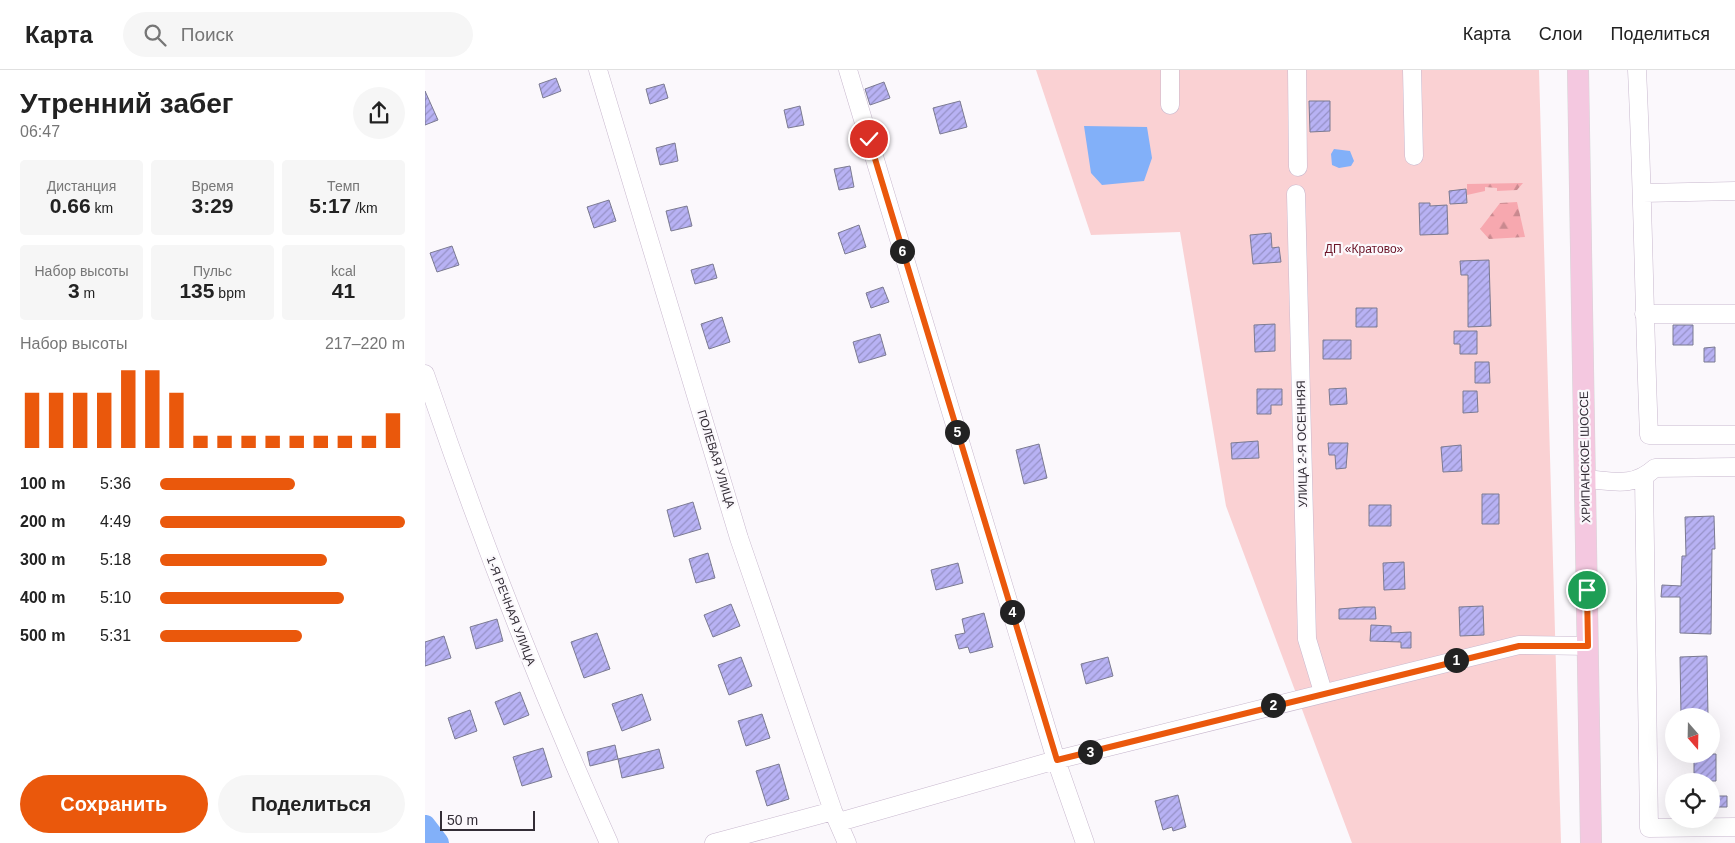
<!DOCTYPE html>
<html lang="ru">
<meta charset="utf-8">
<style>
body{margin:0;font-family:Helvetica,sans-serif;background:#f6f6f6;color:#222;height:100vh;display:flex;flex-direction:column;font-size:19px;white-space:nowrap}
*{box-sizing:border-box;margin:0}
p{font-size:16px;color:#767676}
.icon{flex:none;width:28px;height:28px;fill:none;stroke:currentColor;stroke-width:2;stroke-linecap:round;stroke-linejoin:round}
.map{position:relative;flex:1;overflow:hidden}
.side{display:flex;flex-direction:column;background:#fff;width:425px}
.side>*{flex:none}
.needle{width:32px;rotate:160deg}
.fabs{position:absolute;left:1240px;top:638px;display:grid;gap:10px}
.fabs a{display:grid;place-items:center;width:55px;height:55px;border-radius:50%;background:#fff;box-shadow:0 5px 20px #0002;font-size:25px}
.scale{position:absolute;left:15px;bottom:12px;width:95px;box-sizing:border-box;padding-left:5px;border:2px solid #332d36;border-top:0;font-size:14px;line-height:18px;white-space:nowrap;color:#332d36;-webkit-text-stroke:4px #fbf8fc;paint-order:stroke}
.pin{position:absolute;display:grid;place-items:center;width:42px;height:42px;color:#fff;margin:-21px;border:2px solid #fff;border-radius:50%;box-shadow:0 1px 5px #0007}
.km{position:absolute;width:25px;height:25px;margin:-12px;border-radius:50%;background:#222;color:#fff;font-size:14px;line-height:25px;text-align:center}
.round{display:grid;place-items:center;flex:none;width:52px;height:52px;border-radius:26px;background:#f6f6f6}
.head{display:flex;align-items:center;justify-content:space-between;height:85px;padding:0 20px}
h1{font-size:28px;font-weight:700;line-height:38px}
.figures{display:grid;grid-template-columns:repeat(3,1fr);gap:8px;height:85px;padding:5px 20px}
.figures div{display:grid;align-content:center;border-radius:5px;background:#f6f6f6;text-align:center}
.figures b{font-size:21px;font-weight:700}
.figures small{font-size:14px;font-weight:400}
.figures p{font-size:14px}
.chart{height:140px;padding:10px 20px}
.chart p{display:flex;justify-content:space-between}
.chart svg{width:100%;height:90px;margin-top:5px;stroke:#ea580c;stroke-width:6}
.button{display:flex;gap:10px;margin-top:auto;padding:10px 20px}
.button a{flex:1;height:58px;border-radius:30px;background:#ea580c;color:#fff;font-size:20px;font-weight:700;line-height:58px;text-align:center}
.button a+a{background:#f6f6f6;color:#222}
ul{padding:0 20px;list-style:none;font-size:16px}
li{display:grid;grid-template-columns:80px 60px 1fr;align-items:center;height:38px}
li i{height:12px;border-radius:6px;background:#ea580c}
header{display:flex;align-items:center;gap:30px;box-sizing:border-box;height:70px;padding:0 25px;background:#fff;border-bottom:1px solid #e0e0e0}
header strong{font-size:24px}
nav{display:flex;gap:28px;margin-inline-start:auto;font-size:18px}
.search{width:350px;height:45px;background:#f6f6f6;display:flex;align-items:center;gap:12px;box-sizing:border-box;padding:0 18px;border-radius:28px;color:#767676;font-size:19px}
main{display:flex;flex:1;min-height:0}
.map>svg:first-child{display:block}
.green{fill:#fad1d3}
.forest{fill:url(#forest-firs)}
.water{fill:#82b0f9}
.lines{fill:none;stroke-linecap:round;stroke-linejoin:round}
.river{stroke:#82b0f9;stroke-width:22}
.building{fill:url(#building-hatch);stroke:#7b7a91}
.minor-casing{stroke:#c8b8ce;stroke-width:19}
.major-casing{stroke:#d6d5d7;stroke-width:22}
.minor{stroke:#fff;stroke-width:18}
.major{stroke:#f4c8e0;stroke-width:21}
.route-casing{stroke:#fff;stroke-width:10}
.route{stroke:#ea580c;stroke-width:6}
.labels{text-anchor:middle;stroke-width:4.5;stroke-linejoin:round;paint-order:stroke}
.park-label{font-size:12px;fill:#6b1528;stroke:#fbf8fc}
.street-label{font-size:12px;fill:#332d36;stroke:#fbf8fc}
</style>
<header>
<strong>Карта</strong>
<div class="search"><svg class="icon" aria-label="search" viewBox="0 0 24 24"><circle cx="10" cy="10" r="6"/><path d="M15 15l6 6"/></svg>Поиск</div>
<nav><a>Карта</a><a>Слои</a><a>Поделиться</a></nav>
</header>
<main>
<section class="side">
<div class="head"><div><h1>Утренний забег</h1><p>06:47</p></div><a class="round"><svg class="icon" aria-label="share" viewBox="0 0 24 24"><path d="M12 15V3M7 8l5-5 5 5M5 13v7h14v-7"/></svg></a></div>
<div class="figures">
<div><p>Дистанция</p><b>0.66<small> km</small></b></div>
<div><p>Время</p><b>3:29</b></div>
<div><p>Темп</p><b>5:17<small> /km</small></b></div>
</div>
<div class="figures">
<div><p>Набор высоты</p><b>3<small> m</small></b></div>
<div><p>Пульс</p><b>135<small> bpm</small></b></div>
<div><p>kcal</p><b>41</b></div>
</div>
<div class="chart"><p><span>Набор высоты</span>217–220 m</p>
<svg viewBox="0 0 160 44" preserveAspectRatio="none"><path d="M5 44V17M15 44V17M25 44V17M35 44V17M45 44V6M55 44V6M65 44V17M75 44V38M85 44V38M95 44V38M105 44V38M115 44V38M125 44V38M135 44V38M145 44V38M155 44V27"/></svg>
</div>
<ul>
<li><b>100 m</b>5:36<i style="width:55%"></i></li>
<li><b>200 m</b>4:49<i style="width:100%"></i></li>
<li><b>300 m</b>5:18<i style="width:68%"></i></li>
<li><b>400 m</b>5:10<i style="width:75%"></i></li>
<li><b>500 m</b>5:31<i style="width:58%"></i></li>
</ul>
<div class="button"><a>Сохранить</a><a>Поделиться</a></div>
</section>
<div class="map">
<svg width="1310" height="773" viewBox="0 0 1310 773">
<defs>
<pattern id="forest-firs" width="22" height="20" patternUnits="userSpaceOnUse" patternTransform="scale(1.25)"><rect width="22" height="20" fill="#f7a8af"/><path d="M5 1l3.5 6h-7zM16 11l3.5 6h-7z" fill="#c9898f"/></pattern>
<pattern id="building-hatch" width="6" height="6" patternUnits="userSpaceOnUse" patternTransform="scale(1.25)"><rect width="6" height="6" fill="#b8b2f4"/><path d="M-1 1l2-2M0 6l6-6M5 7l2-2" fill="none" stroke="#9691c6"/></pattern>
</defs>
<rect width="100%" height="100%" fill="#fbf8fc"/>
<path class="green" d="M 611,0 L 1114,0 L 1136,773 L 927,773 L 801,436 L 755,162 L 666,165 Z"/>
<path class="forest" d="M 1098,113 L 1092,120 L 1072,121 L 1072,118 L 1060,117 L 1060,121 L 1042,125 L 1042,114 Z
M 1092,132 L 1100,167 L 1064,169 L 1055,159 L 1075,133 Z"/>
<path class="water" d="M 659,56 L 722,57 L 727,88 L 719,111 L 677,115 L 666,103 Z
M 909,79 L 925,81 L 929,91 L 926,96 L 914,98 L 907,95 L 906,84 Z"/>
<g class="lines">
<path class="river" d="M 0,756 L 13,773"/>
</g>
<path class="building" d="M 131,8 L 136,21 L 118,28 L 114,14 Z
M 459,12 L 465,28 L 445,35 L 440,19 Z
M 239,14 L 243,28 L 225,34 L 221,19 Z
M 0,21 L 13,50 L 0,55 Z
M 535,31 L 542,57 L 515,64 L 508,38 Z
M 884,31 L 905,31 L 905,61 L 885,62 Z
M 375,36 L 379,55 L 363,58 L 359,40 Z
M 250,73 L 253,91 L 235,95 L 231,78 Z
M 425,96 L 429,117 L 414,120 L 409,99 Z
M 1041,119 L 1042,133 L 1025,134 L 1024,121 Z
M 184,130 L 191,151 L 169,158 L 162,137 Z
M 994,133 L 1005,133 L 1005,136 L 1022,135 L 1023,164 L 995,165 Z
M 262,136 L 267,156 L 246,161 L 241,141 Z
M 434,155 L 441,177 L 420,184 L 413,163 Z
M 846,163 L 847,178 L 854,177 L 856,192 L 828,194 L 825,165 Z
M 27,176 L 34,195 L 12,202 L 5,183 Z
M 1064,190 L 1066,256 L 1043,257 L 1043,205 L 1036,205 L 1035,191 Z
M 288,194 L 292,208 L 270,214 L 266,200 Z
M 458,217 L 464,232 L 446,238 L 441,223 Z
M 931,238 L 952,238 L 952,257 L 931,257 Z
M 297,247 L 305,272 L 284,279 L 276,254 Z
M 850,254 L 850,281 L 830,282 L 829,255 Z
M 1248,255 L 1268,255 L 1268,275 L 1248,275 Z
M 1029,261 L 1052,261 L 1052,284 L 1035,284 L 1035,274 L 1029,274 Z
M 455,264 L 461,285 L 434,293 L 428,272 Z
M 898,270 L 926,270 L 926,289 L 898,289 Z
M 1290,277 L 1290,292 L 1279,292 L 1279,278 Z
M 1050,292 L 1064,292 L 1065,313 L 1050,313 Z
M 921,318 L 922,334 L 905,335 L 904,319 Z
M 832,319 L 857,319 L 857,335 L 846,335 L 846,344 L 832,344 Z
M 1038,321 L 1052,321 L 1053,342 L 1038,343 Z
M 833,371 L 834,388 L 807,389 L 806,373 Z
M 903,373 L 923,373 L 921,398 L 911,399 L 910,385 L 904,385 Z
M 614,374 L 622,408 L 599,414 L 591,380 Z
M 1036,375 L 1037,401 L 1018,402 L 1016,377 Z
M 1057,424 L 1074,424 L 1074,454 L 1057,454 Z
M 268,432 L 276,459 L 249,467 L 242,440 Z
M 944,435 L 966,435 L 966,456 L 944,456 Z
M 1289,446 L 1290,479 L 1287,479 L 1286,564 L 1255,563 L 1255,527 L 1236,527 L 1237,515 L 1256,516 L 1257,486 L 1261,486 L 1260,447 Z
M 283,483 L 290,508 L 271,513 L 264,489 Z
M 979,492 L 980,519 L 959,520 L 958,493 Z
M 533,493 L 538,513 L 511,520 L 506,500 Z
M 306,534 L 315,556 L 288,567 L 279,545 Z
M 1058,536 L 1059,565 L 1035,566 L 1034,537 Z
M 938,537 L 950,537 L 951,549 L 914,549 L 914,539 Z
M 559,543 L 568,577 L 545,583 L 543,577 L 534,579 L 530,565 L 540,563 L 537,549 Z
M 72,549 L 78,571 L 51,579 L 45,557 Z
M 946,555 L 966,556 L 966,563 L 986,562 L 986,578 L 976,578 L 976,572 L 945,571 Z
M 172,563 L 185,599 L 159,608 L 146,572 Z
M 19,566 L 26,588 L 0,596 L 0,572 Z
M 1282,586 L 1283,646 L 1256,646 L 1255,587 Z
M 316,587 L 327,616 L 304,625 L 293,595 Z
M 683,587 L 688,606 L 661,614 L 656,594 Z
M 95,622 L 104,645 L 79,655 L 70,632 Z
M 217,624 L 226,650 L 197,661 L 187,634 Z
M 45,640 L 52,661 L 30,669 L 23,648 Z
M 337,644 L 345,668 L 321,676 L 313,651 Z
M 190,675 L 193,689 L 165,696 L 162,682 Z
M 118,678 L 127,707 L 97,716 L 88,687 Z
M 234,679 L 239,698 L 197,708 L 193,689 Z
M 1269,684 L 1291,684 L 1291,711 L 1269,711 Z
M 354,694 L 364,729 L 342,736 L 331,701 Z
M 753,725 L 761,757 L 748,761 L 747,757 L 738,760 L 730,731 Z
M 1286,726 L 1302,726 L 1302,737 L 1286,737 Z"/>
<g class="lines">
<g class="minor-casing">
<path id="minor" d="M 173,0 L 314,468 L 408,741 L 422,773
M 423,0 L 631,690 L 660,773
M 745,0 L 745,35
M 872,0 L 873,97
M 987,0 L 989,86
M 1212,0 C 1218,122 1219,243 1224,365 L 1310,365
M 1218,123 L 1310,121
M 871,124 L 882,569 L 898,622
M 1219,244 L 1310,244
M 0,304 C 54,463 115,620 184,773
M 1219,408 L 1224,758 L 1310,757
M 1161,409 C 1188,411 1208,418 1230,398 L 1310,397
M 414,752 L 631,690 L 1094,575 L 1163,576
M 289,773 L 408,741"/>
</g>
<g class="major-casing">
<path id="major" d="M 1153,0 L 1166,773"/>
</g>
<use href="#minor" class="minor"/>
<use href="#major" class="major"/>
</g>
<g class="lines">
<g class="route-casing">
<path id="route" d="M 444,69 L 632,690 L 1094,576 L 1163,576 L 1162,520"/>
</g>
<use href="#route" class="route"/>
</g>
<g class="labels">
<g class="park-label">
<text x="939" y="183">ДП «Кратово»</text>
</g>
<g class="street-label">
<text transform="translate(877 374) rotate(-91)" y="4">УЛИЦА 2-Я ОСЕННЯЯ</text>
<text transform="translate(1160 387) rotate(-91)" y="4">ХРИПАНСКОЕ ШОССЕ</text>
<text transform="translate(291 389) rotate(73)" y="4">ПОЛЕВАЯ УЛИЦА</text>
<text transform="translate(86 541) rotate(69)" y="4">1-Я РЕЧНАЯ УЛИЦА</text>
</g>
</g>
</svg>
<div class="fabs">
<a><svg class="needle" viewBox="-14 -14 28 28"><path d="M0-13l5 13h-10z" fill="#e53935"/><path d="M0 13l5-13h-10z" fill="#767676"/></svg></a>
<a><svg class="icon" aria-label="locate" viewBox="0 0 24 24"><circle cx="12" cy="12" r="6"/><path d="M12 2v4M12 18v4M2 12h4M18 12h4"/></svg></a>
</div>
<div class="scale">50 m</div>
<div class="pin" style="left:1162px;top:520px;background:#1e9e55"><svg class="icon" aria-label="arrive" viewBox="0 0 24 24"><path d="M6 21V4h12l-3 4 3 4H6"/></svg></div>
<div class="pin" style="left:444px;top:69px;background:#d93025"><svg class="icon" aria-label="check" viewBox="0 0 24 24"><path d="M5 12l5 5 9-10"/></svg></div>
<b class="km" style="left:1031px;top:590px">1</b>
<b class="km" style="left:848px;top:635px">2</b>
<b class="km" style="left:665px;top:682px">3</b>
<b class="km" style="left:587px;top:542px">4</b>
<b class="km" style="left:532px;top:362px">5</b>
<b class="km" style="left:477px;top:181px">6</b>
</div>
</main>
